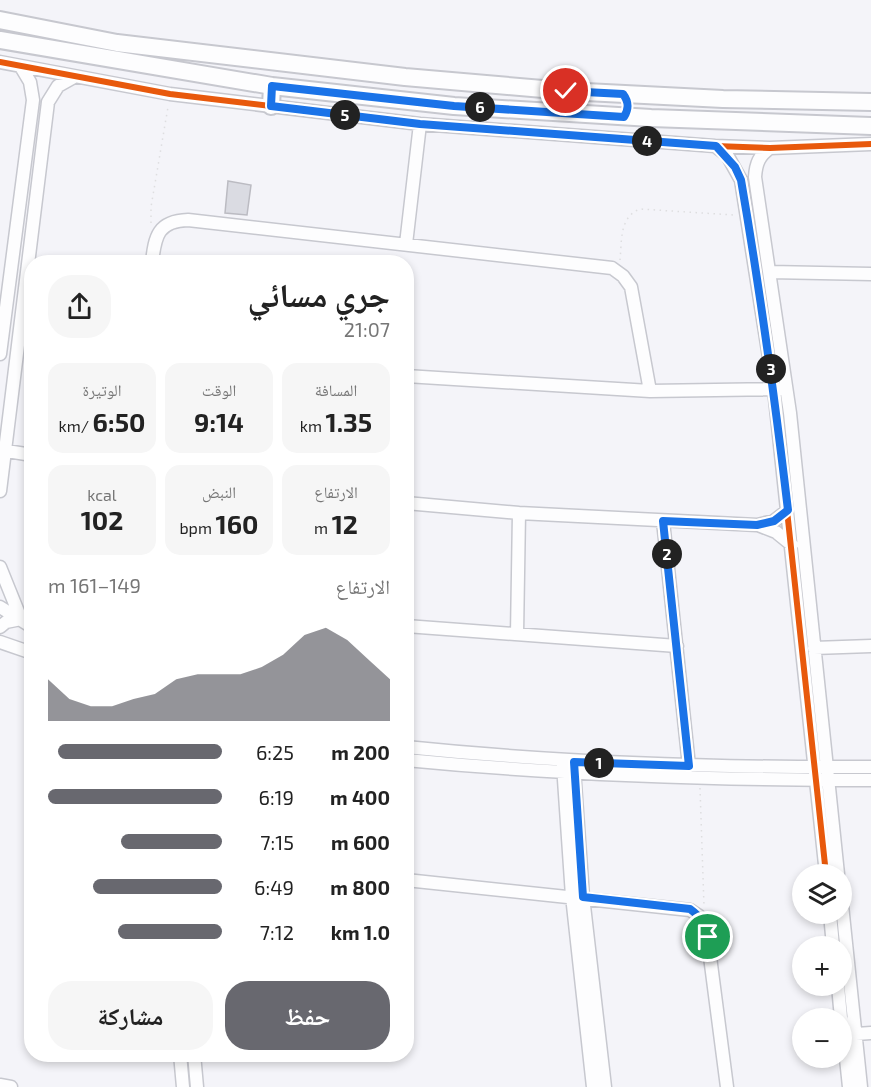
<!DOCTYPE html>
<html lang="ar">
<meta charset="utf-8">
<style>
body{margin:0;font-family:"Exo 2","Noto Naskh Arabic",sans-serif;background:#f6f6f6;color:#222;direction:rtl;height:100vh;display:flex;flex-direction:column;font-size:22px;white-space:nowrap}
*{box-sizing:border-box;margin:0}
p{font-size:20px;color:#767676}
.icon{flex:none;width:33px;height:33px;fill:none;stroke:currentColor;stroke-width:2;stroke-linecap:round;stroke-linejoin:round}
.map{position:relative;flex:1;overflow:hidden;direction:ltr}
.details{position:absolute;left:24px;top:255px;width:390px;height:807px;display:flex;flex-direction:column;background:#fff;border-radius:24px;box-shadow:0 3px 9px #0003;direction:rtl}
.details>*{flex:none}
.fabs{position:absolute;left:792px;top:864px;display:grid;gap:12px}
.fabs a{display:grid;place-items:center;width:60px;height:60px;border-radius:50%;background:#fff;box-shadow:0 3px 9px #0003;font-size:30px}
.pin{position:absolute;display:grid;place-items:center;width:51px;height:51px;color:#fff;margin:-26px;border:3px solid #fff;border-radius:50%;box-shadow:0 2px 6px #0007}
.km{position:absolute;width:30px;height:30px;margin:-15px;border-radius:50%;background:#222;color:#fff;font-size:16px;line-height:30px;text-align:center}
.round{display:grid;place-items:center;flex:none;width:63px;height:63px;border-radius:24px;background:#f6f6f6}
.summary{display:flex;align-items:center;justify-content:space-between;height:102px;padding:0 24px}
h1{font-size:33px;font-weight:700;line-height:45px}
.metrics{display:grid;grid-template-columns:repeat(3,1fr);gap:9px;height:102px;padding:6px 24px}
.metrics div{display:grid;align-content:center;border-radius:15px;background:#f6f6f6;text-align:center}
.metrics b{font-size:26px;font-weight:700}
.metrics small{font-size:16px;font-weight:400}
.metrics p{font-size:16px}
.chart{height:168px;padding:12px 24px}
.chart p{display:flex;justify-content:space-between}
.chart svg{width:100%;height:108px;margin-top:6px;fill:#68686f;opacity:.7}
.button{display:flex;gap:12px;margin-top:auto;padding:12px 24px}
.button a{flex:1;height:69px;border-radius:24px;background:#68686f;color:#fff;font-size:24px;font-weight:700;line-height:69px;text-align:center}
.button a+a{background:#f6f6f6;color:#222}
ul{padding:0 24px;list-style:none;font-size:20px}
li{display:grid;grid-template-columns:96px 72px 1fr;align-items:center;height:45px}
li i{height:15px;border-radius:8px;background:#68686f}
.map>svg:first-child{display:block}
.building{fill:#dadbe2;stroke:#bbbbc2;stroke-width:1.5}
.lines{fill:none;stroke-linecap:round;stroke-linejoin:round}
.street-casing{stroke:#c7c8cf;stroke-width:15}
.secondary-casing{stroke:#c7c8cf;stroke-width:20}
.path{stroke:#dedee0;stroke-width:1.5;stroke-dasharray:1.5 4.5;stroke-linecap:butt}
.street{stroke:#fdfdfe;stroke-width:12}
.secondary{stroke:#fdfdfe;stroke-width:16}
.cycleway-casing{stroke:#fff;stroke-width:10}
.cycleway{stroke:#e8590c;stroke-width:6}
.route-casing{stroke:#fff;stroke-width:12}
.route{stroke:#1a73e8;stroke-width:8}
</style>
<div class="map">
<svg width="871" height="1087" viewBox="0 0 871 1087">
<rect width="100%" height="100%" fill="#f4f4f9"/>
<path class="building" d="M 228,181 L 251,185 L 247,215 L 225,213 Z"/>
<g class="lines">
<g class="street-casing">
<path id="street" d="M 0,62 L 170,94 L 420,124 L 715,146 L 770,148 L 871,144
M 715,146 L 727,155 L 741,180 L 774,389 L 826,874
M 770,148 C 759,156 756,163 755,177 L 790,413 L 838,874
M 406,244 L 420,124
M 152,262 C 155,236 158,221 188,220 L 612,268 L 623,276 L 631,287 L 650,391
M 770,272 L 871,274
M 0,354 L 33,100 L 30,82 L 21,67
M 406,376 L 650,391 L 780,389
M 0,450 L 32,455
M 0,491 L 48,102 L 58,86 L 74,77
M 406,503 L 519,513 L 757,525 L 774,521 L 788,510
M 663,521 L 689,766
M 758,525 L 776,532 L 792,545
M 0,567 L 21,619 L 6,622 L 0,627
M 0,607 L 32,627
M 406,626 L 677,646
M 517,634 L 519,513
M 0,642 L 32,653
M 814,648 L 871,646
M 406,747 C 561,763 716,768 871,767
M 406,760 C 561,775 716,780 871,780
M 563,765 L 572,896 L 593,1087
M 574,769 L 583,897 L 605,1087
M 406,880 L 690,910 L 699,916 L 706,926 L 727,1087
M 842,905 L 861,1087
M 830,914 L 833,946
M 838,986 L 841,1018
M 842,1020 L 849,1087
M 856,1034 L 871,1033
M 180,1054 L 183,1087
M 194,1054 L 197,1087
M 0,1085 L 11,1087"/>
</g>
<g class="secondary-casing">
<path id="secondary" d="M 0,20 L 117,43 L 405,77 L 566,91 L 723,99 L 871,102
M 0,40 L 272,86 L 454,106 L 651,118 L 871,126
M 271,106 L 272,86"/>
</g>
<path class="path" d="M 151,223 L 151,207 L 168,107
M 620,260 C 622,241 619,217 640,209 L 734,215
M 700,788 L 704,906"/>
<use href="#street" class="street"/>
<use href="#secondary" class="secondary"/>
<g class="cycleway-casing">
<path id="cycleway" d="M 0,62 L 170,94 L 420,124 L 715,146 L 770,148 L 871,144
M 715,146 L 727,155 L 741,180 L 774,389 L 826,874"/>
</g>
<use href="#cycleway" class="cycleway"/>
</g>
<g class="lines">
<g class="route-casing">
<path id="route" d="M 566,91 L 623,94 C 629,102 629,109 624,117 L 454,106 L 272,86 L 271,106 L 420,124 L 716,146 L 735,167 L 741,180 C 760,290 775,400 788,510 L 774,521 L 757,525 L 663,521 L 689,766 L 574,762 L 583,897 L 690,909 C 701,917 705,924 708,937"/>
</g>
<use href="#route" class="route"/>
</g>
</svg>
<div class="fabs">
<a><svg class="icon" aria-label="layers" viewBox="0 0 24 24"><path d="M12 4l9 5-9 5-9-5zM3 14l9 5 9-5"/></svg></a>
<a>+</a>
<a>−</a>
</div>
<div class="pin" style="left:708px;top:937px;background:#1e9e55"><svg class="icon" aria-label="arrive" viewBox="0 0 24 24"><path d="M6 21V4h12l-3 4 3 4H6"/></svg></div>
<div class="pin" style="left:566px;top:91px;background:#d93025"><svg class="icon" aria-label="check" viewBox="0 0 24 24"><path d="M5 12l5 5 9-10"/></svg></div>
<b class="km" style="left:599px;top:763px">1</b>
<b class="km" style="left:667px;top:554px">2</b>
<b class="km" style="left:771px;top:369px">3</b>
<b class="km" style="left:647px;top:141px">4</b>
<b class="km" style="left:345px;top:115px">5</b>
<b class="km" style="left:480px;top:107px">6</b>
<section class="details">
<div class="summary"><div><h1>جري مسائي</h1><p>21:07</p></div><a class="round"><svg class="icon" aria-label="share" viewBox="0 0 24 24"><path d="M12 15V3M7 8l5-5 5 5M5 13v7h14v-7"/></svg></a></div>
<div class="metrics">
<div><p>المسافة</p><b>1.35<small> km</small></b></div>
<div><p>الوقت</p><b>9:14</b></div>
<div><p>الوتيرة</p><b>6:50<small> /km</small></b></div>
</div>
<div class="metrics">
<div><p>الارتفاع</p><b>12<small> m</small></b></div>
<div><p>النبض</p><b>160<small> bpm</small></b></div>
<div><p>kcal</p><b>102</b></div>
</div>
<div class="chart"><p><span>الارتفاع</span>149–161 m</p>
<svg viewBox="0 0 160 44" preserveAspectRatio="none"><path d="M0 44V27L10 35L20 38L30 38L40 35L50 33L60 27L70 25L80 25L90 25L100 22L110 17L120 9L130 6L140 11L150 19L160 27V44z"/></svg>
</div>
<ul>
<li><b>200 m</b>6:25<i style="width:94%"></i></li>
<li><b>400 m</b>6:19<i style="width:100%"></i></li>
<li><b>600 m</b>7:15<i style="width:58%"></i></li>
<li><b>800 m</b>6:49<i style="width:74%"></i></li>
<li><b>1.0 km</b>7:12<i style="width:60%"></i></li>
</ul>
<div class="button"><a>حفظ</a><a>مشاركة</a></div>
</section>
</div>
